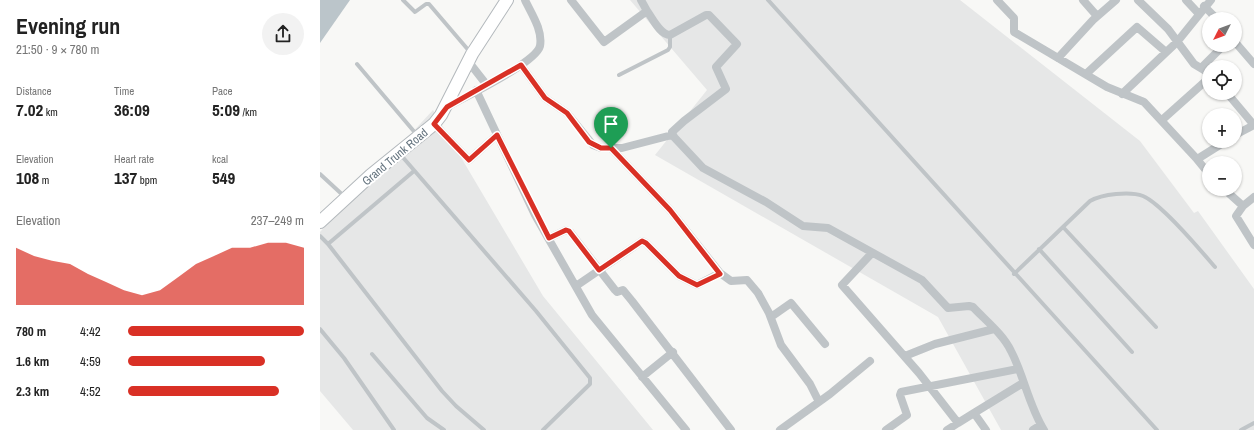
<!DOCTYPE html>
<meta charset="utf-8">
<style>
body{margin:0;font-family:"Archivo Narrow",sans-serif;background:#f2f2f2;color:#222;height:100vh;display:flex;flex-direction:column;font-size:15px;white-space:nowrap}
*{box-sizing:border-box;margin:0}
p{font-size:13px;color:#767676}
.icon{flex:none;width:22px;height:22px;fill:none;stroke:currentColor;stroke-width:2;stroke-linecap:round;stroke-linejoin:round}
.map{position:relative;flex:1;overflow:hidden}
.panel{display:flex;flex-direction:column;background:#fff;width:320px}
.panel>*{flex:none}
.needle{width:26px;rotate:228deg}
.tools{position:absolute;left:882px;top:12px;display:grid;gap:8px}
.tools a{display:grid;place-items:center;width:40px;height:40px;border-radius:50%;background:#fff;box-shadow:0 1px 3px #0004;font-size:20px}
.pin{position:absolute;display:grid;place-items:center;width:34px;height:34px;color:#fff;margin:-41px -17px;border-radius:50% 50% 50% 0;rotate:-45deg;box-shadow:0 0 4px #0007}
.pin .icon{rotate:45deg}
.round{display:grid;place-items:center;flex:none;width:42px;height:42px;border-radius:21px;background:#f2f2f2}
.summary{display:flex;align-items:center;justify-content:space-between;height:68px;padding:0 16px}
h1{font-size:22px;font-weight:700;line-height:30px}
.metrics{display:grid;grid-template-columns:repeat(3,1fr);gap:6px;height:68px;padding:4px 16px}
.metrics div{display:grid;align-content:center}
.metrics b{font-size:17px;font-weight:700}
.metrics small{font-size:11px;font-weight:400}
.metrics p{font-size:11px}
.chart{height:112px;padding:8px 16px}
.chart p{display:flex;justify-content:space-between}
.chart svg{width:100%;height:72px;margin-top:4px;fill:#d93025;opacity:.7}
ul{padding:0 16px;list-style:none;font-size:13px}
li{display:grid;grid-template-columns:64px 48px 1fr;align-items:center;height:30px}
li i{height:10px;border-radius:5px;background:#d93025}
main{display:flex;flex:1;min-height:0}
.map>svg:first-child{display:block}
.built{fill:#e6e7e7}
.water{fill:#bbc5ca}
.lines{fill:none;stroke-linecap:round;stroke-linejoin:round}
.primary-casing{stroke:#b3b8bc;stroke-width:14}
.lane{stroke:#bfc4c7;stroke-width:4}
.street{stroke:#bfc4c7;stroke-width:8}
.primary{stroke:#fff;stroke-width:12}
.route-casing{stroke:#fff;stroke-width:8}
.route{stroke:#d93025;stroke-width:5}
.labels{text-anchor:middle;stroke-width:4;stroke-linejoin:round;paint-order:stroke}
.street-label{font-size:12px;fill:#65747f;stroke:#fff}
</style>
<main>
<section class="panel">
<div class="summary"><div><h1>Evening run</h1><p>21:50 · 9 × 780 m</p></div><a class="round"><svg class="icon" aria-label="share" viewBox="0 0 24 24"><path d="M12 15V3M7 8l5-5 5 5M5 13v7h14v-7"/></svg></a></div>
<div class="metrics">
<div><p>Distance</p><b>7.02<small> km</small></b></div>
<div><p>Time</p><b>36:09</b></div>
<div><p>Pace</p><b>5:09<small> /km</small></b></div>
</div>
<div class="metrics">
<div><p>Elevation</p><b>108<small> m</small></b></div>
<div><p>Heart rate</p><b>137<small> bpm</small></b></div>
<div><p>kcal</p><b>549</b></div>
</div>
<div class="chart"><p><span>Elevation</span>237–249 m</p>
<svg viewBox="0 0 160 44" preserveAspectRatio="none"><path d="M0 44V9L10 14L20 17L30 19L40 25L50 30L60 35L70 38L80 35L90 27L100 19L110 14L120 9L130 9L140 6L150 6L160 9V44z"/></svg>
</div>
<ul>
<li><b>780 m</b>4:42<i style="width:100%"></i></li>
<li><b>1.6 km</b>4:59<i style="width:78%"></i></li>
<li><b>2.3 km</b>4:52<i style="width:86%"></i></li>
</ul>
</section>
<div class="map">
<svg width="934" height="430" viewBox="0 0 934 430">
<rect width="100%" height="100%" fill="#f8f8f6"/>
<path class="built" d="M 310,0 L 640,0 L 820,141 L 874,213 L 878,211 L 934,289 L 934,430 L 681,430 L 618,317 L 335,155 L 387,90 Z
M 113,110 L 223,296 L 333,430 L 33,430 L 0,391 L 0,232 Z"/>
<path class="water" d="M 0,0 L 30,0 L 0,43 Z"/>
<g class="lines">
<g class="primary-casing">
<path id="primary" d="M 0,222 L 51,175 L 114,124 L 121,115 L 152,54 L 187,0"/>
</g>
<path class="lane" d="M 83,0 L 95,12 L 106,4 L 109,4 L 150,52
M 448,0 L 837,430
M 37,64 L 97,135
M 299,75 L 348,50 L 350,47 L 350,35
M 80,154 L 216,311 L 270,378 L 270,384 L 223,430
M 0,174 L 26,198
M 743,227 L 836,327
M 0,236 L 8,244 L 122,391 L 136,406 L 164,430
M 8,244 L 94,171
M 719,249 L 812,352
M 694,274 L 770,201 C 782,194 810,191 823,196 C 842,204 881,251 895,267
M 0,329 L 24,358 L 74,430
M 52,354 L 107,418 L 124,430
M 921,430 L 934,423"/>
<path class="street" d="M 251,0 L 284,42 L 327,11 L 321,0
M 677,0 L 694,18 L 694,32 L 787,87 L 824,102 L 876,158 L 879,158 L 906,141
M 763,0 L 777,16
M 818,0 L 848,29 L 874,64 L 889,73
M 866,0 L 879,14
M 884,6 L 897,19
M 327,11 C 333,19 340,35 350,35 L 386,15 L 389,15 L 417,44 L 396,67 L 406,89 L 364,121 L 352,132 L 354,137 L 383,168 L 446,202 L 483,226 L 508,228 L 602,280 L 628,308 L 649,306 L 653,307 C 665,320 683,334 691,351 C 704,376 709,406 724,430
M 915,42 L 934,64
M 738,58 L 773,20 L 796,0
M 148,61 L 166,84
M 201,65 L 225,98 L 247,113 L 273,145 L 281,148 L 302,148 L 352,135
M 881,68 L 904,45
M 766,74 L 817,27 L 846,52
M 156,90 L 215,215 L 272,315 L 366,430
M 907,93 L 933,124
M 802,94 L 857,42 L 891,0
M 127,107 C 144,97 216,63 220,46 C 223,30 211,13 205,0
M 842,120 L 889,78
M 114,124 L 149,160 L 177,135
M 915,135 L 934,125
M 291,148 L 350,210 L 400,273
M 876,158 L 889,174
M 904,189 L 923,206
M 934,197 L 923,206 L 916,216 L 934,245
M 229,238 L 246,230 L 250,232 L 295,290 L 297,292 L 303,290 L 312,301 L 411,430
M 552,253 L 522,285 L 599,373 L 638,423 L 654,413
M 256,286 L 322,241 L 326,243 L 359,276 L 377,285 L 400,273 L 411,281 L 427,280 L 438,293 L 449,313 L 461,345 L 490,384 L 499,402
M 451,317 L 471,303 L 505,344
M 585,356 L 615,344 L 674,329
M 322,377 L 353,352
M 460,430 L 510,394 L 550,361
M 566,430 L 587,415 L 580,395 L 581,392 L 698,369
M 627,430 L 638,423
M 666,430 L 654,413 L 703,383
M 713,430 L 721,425"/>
<use href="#primary" class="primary"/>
</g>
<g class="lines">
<g class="route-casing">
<path id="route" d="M 201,65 L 225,98 L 247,113 L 269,142 L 281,148 L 291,148 L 350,210 L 400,274 L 377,285 L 359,276 L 326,243 L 322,241 L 279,270 L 249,231 L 246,230 L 229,238 L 177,135 L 149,160 L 114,124 L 127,107 Z"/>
</g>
<use href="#route" class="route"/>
</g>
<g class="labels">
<g class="street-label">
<text transform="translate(75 157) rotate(-40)" y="4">Grand Trunk Road</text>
</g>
</g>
</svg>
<div class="tools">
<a><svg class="needle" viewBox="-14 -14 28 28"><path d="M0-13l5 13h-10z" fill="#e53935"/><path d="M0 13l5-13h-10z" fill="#767676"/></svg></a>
<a><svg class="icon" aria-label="locate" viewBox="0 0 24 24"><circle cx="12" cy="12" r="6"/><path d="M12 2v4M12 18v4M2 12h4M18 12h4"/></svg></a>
<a>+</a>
<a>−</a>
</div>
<div class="pin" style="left:291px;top:148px;background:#1e9e55"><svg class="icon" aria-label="arrive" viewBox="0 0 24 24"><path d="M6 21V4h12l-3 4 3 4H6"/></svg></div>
</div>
</main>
